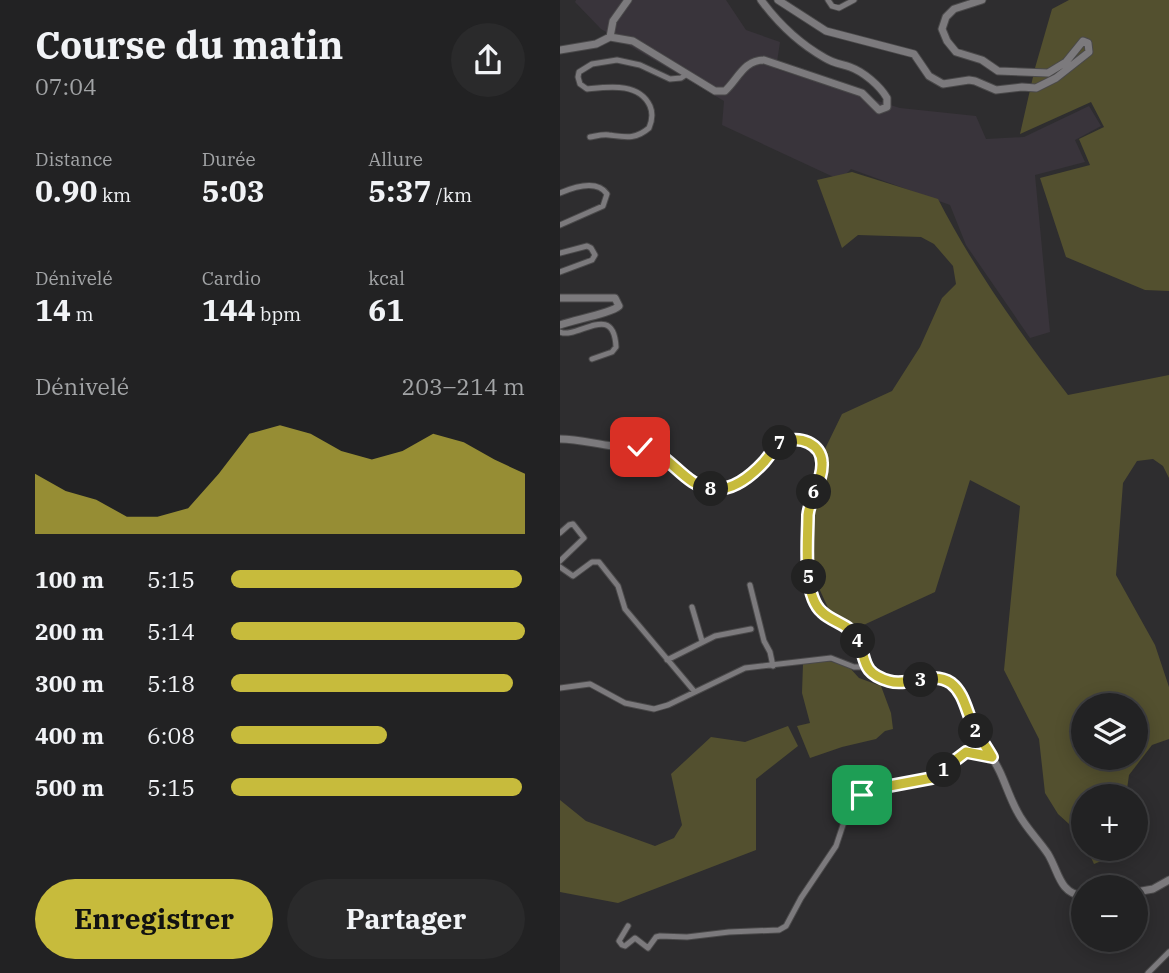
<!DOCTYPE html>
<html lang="fr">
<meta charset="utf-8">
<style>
body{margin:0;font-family:"IBM Plex Serif",serif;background:#2a2a2b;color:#f1f3f6;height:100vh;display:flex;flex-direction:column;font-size:26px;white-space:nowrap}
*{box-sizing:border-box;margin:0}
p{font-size:23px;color:#a2a4a6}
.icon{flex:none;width:38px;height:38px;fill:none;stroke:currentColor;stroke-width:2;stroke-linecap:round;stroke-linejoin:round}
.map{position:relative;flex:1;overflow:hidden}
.drawer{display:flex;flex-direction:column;background:#222223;width:560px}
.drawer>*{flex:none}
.controls{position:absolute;left:511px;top:693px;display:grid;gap:14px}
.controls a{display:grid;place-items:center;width:77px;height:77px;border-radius:50%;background:#222223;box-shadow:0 4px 18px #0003,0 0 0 2px #3f3f41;font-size:35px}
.pin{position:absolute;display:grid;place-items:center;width:60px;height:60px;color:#fff;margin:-30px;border-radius:14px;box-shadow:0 4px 10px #0006}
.km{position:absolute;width:35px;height:35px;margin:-18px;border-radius:50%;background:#222;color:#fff;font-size:19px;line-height:35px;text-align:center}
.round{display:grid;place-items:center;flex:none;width:74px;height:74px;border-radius:37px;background:#2a2a2b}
.overview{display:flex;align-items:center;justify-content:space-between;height:119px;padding:0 35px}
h1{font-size:38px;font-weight:700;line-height:52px}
.metrics{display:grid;grid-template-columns:repeat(3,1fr);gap:10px;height:119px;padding:7px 35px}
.metrics div{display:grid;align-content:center}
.metrics b{font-size:30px;font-weight:700}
.metrics small{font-size:19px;font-weight:400}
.metrics p{font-size:19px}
.chart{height:196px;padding:14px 35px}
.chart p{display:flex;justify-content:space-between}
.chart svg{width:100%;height:126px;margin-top:7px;fill:#c7bb3c;opacity:.7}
.cta{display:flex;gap:14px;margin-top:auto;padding:14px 35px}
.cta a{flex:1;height:80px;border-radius:42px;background:#c7bb3c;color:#111;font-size:28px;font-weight:700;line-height:80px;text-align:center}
.cta a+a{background:#2a2a2b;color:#f1f3f6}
ul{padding:0 35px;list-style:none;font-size:23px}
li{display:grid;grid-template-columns:112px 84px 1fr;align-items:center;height:52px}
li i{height:18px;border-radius:9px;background:#c7bb3c}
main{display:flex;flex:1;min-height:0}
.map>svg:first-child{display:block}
.built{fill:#39343b}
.green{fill:#53502f;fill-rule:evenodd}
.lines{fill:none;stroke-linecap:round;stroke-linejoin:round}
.minor-casing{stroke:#4a494a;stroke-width:7}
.tertiary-casing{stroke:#4a494a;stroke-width:9}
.minor{stroke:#7c7a7d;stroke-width:5}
.tertiary{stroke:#7c7a7d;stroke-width:7}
.route-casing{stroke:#fff;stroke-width:14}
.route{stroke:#c7bb3c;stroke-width:9}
</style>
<main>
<section class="drawer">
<div class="overview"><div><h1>Course du matin</h1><p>07:04</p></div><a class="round"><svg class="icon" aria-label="share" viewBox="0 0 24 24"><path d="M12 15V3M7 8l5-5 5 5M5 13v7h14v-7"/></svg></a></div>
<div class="metrics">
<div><p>Distance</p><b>0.90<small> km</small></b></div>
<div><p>Durée</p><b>5:03</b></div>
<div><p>Allure</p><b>5:37<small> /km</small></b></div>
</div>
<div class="metrics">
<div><p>Dénivelé</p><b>14<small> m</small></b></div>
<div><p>Cardio</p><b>144<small> bpm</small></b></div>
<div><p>kcal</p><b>61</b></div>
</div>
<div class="chart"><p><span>Dénivelé</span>203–214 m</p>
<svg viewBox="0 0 160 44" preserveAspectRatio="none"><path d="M0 44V23L10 29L20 32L30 38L40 38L50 35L60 23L70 9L80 6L90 9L100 15L110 18L120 15L130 9L140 12L150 18L160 23V44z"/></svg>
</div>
<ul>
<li><b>100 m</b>5:15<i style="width:99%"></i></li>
<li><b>200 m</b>5:14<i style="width:100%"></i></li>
<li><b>300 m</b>5:18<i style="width:96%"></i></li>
<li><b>400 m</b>6:08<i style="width:53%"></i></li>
<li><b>500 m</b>5:15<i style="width:99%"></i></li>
</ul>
<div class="cta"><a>Enregistrer</a><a>Partager</a></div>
</section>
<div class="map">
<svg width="609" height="973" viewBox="0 0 609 973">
<rect width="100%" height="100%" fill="#2e2d2f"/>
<path class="built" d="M 16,0 L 166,0 L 186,30 L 220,42 L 216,69 L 340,108 L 416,116 L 426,139 L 464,137 L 529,106 L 541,126 L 515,140 L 525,162 L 475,175 L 490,332 L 470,338 L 406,245 L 390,205 L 291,169 L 280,180 L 162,125 L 164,101 L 41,29 L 15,2 Z"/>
<path class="green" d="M 509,0 L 609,0 L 609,291 L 585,290 L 506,257 L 480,178 L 530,165 L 519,139 L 544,127 L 531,102 L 460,134 L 475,68 L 492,9 Z
M 292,172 L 378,199 C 414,269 460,333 508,395 L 609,375 L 609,478 L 603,466 L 593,459 L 577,461 L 563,483 L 556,575 L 595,645 L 609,687 L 609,739 L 592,745 L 569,775 L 566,796 L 523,796 L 523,842 L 519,833 L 498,814 L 485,793 L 479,739 L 444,670 L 460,506 L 410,480 L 375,592 L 297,628 L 269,610 L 253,575 L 253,506 L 265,475 L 264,451 L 282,414 L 332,391 L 360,347 L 382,298 L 396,284 L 393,266 L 374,244 L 361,237 L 298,235 L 282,248 L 257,180 ZM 523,705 L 576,705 L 576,758 L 523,758 Z
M 269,661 L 289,667 L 299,678 L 321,686 L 331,713 L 333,729 L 325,731 L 316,739 L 282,747 L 250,758 L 237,726 L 250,723 L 242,693 L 243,664 Z
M 228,726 L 238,746 L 196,779 L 196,850 L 58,903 L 0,892 L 0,800 L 26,821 L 95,846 L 114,838 L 122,825 L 111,774 L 151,737 L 185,742 Z
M 527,849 L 559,849 L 558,854 L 534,864 Z"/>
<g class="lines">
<g class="minor-casing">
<path id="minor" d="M 268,0 L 272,6 L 279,8 L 294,0
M 30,137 C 36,136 43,134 49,135 C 65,137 75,140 89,128 C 92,121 93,113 90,106 C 79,82 48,87 27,89 L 20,84 L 18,77 L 19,72 L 32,64 L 57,60 L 80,65 L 110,79 L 121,78 L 127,74
M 0,193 C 14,187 37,179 47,194 L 43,206 L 0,225
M 0,253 L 27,246 L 31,248 L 35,255 L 32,260 L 0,272
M 0,332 C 17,340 54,301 56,347 L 52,352 L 32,359
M 0,533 L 9,525 L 13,524 L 24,538 L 0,561
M 0,567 L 13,576 L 32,562 L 39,562 L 58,586 L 65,609 L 134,691
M 190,585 L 204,641 L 210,652 L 213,666
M 132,607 L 142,641
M 107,660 L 155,636 L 191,629
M 0,688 L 30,684 L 65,703 L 94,709 L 108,705 L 185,668 L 271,658 L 294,667 L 307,667
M 68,926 L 59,941 L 62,945 L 65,946 L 75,938 L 88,948 L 96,937 L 100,936 L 127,937 L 169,932 L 219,930 L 226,926 L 241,898 L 276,846 L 289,807 L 308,792 L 324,787 L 372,777 L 406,752 L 432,757
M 588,973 L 609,952"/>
</g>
<g class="tertiary-casing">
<path id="tertiary" d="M 218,0 L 266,31 L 354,54 L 369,76 L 383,84 L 409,80 L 415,81 L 436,90 L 462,87 L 476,88 L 496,78 L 529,52 L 528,43 L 523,41 L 506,62 L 488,73 L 438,71 L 422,60 L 396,52 L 387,41 L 382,29 L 386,17 L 394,9 L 422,0
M 50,37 L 73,41 L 155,91 L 165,91 C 178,79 184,60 204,60 L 302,93 L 319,110 L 327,107 L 327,98 C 320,86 304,72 290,67 C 281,64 273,63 265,58 C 240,44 218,23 201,0
M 50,37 L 53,21 L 68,0
M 0,50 L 36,44 L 50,37
M 0,298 L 55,298 L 59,306 C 52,313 13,320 0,325
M 0,439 C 19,439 35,444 53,446 C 67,448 83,444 96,452 C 115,463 128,488 153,489 C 196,493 217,418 253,445 C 276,462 250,494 248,515 C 248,540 242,596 262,613 C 273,622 289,624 296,637 C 308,657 298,673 329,682 C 353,688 381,665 399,691 C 406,701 408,715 413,726 C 421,741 432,755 440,772 C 446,785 450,798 457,811 C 465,827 478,839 488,854 C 499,872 499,893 523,896
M 576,892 L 593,889 L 609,880"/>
</g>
<use href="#minor" class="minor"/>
<use href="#tertiary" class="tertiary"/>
</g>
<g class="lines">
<g class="route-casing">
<path id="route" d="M 80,447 C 110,451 123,487 153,489 C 173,491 192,475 204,462 C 210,455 215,446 222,443 C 239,434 262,444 262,463 C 263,481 250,497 248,515 C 248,540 242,595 262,612 C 272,622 289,624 296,637 C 308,656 298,672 329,681 C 349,687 372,670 391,683 C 404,693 406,710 413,725 C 418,736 426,746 432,757 L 406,752 L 372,778 L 324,787 L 302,795"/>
</g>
<use href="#route" class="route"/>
</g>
</svg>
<div class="controls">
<a><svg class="icon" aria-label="layers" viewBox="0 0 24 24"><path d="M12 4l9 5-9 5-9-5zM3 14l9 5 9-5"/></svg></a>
<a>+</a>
<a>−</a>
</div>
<div class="pin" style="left:302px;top:795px;background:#1e9e55"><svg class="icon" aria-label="arrive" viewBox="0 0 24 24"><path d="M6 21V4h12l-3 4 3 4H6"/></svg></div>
<div class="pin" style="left:80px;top:447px;background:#d93025"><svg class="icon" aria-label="check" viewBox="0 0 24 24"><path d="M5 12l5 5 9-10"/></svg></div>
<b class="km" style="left:384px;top:770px">1</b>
<b class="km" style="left:416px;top:731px">2</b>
<b class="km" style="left:361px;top:680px">3</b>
<b class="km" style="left:298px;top:641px">4</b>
<b class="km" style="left:249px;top:577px">5</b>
<b class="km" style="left:254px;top:492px">6</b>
<b class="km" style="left:220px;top:443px">7</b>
<b class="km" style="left:151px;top:489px">8</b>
</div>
</main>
